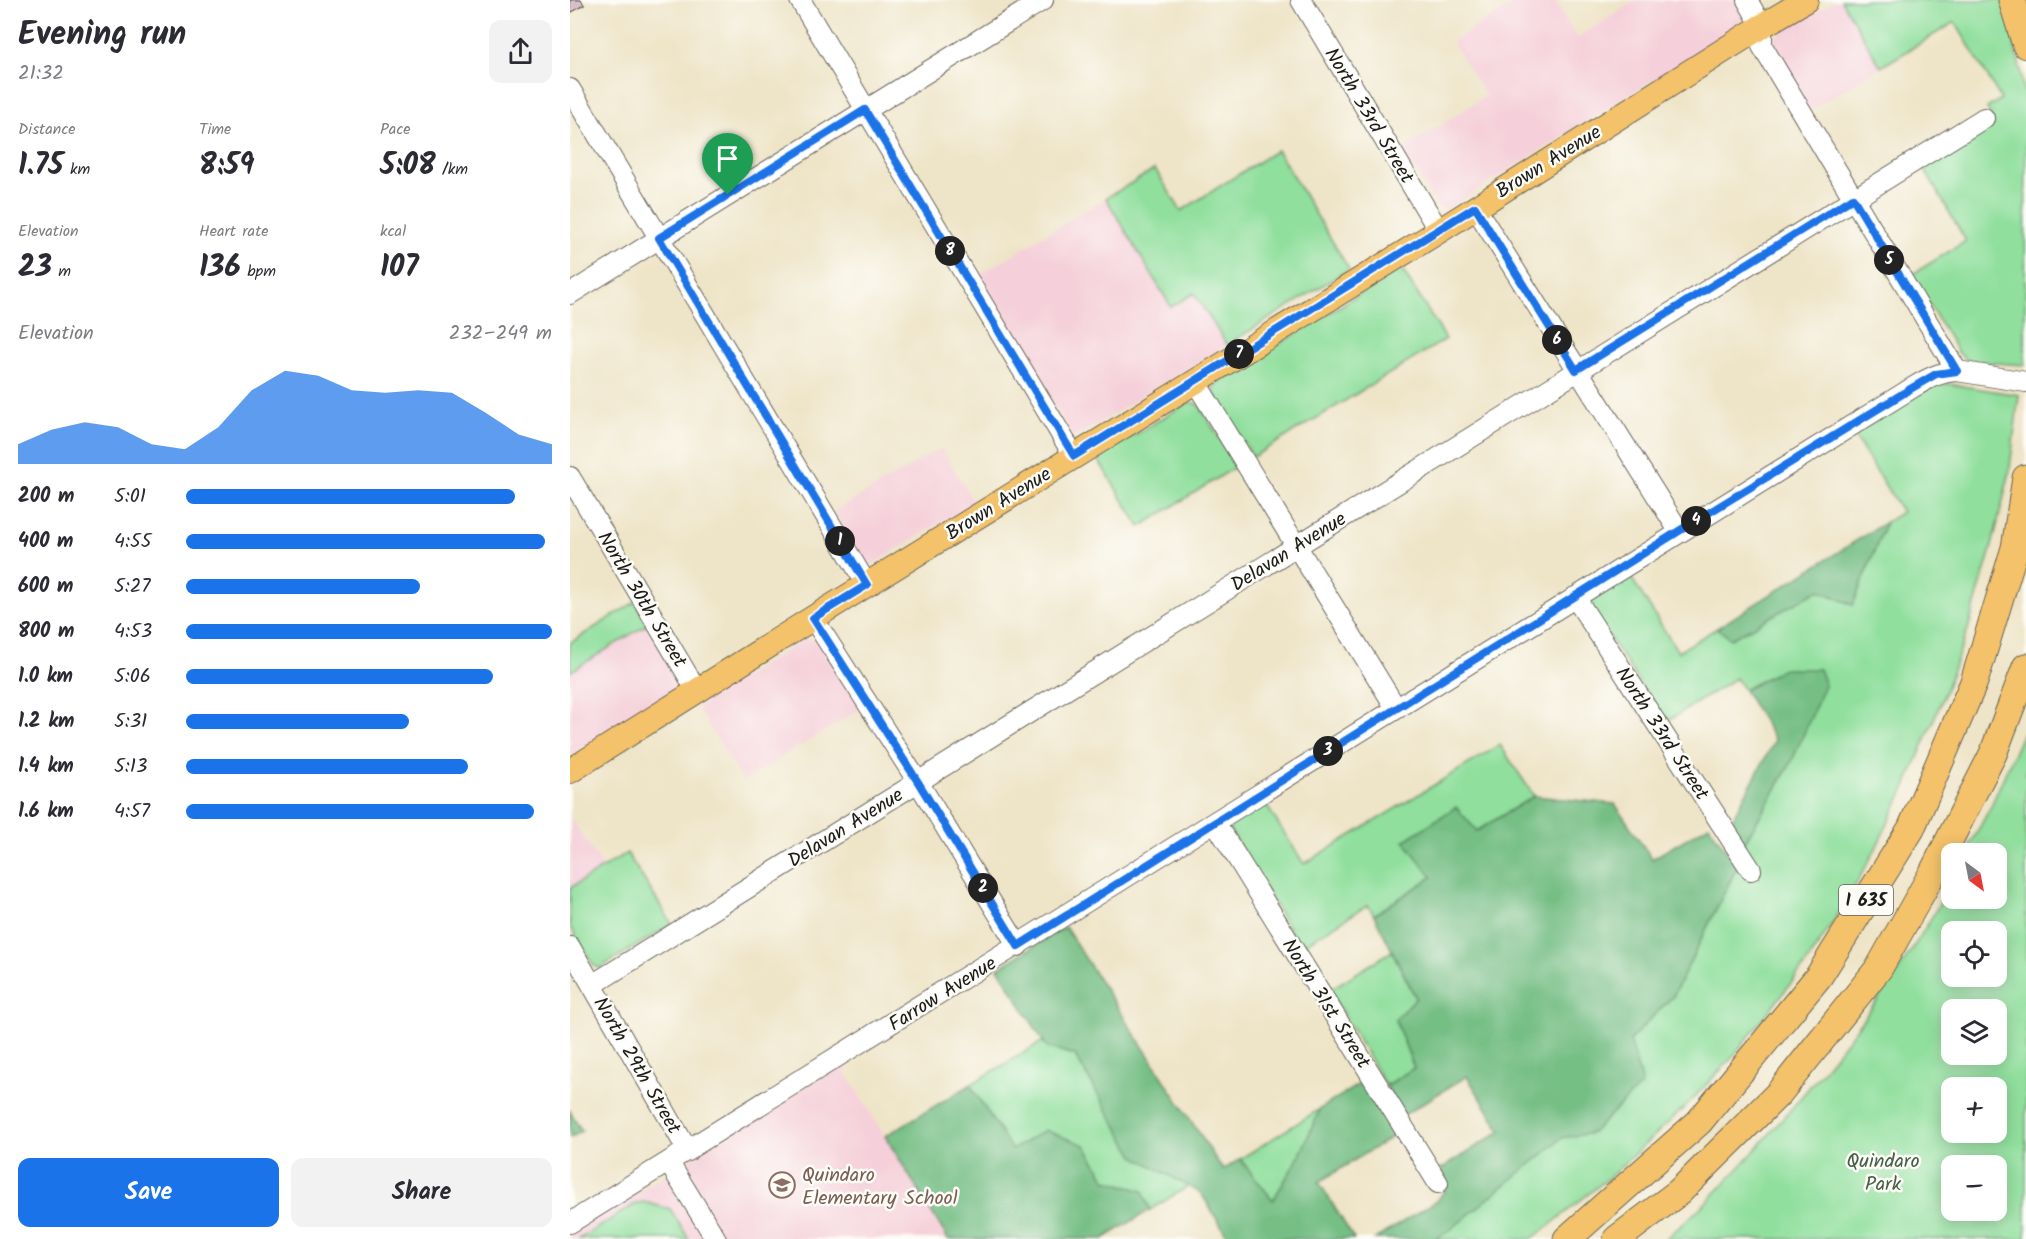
<!DOCTYPE html>
<meta charset="utf-8">
<style>
body{margin:0;font-family:Kalam,sans-serif;background:#f2f2f3;color:#2b2b33;height:100vh;display:flex;flex-direction:column;font-size:22px;white-space:nowrap}
*{box-sizing:border-box;margin:0}
p{font-size:20px;color:#7c7c81}
.icon{flex:none;width:33px;height:33px;fill:none;stroke:currentColor;stroke-width:2;stroke-linecap:round;stroke-linejoin:round}
.map{position:relative;flex:1;overflow:hidden}
.panel{display:flex;flex-direction:column;background:#fff;width:570px}
.panel>*{flex:none}
.needle{width:39px;rotate:148deg}
.fabs{position:absolute;left:1371px;top:843px;display:grid;gap:12px}
.fabs a{display:grid;place-items:center;width:66px;height:66px;border-radius:12px;background:#fff;box-shadow:0 3px 15px #0003;font-size:30px}
.pin{position:absolute;display:grid;place-items:center;width:51px;height:51px;color:#fff;margin:-62px -26px;border-radius:50% 50% 50% 0;rotate:-45deg;box-shadow:0 0 6px #0007}
.pin .icon{rotate:45deg}
.km{position:absolute;width:30px;height:30px;margin:-15px;border-radius:50%;background:#222;color:#fff;font-size:16px;line-height:30px;text-align:center}
.round{display:grid;place-items:center;flex:none;width:63px;height:63px;border-radius:12px;background:#f2f2f3}
.summary{display:flex;align-items:center;justify-content:space-between;height:102px;padding:0 18px}
h1{font-size:33px;font-weight:800;line-height:45px}
.figures{display:grid;grid-template-columns:repeat(3,1fr);gap:9px;height:102px;padding:6px 18px}
.figures div{display:grid;align-content:center}
.figures b{font-size:30px;font-weight:800}
.figures small{font-size:16px;font-weight:400}
.figures p{font-size:16px}
.chart{height:168px;padding:12px 18px}
.chart p{display:flex;justify-content:space-between}
.chart svg{width:100%;height:108px;margin-top:6px;fill:#1a73e8;opacity:.7}
.action{display:flex;gap:12px;margin-top:auto;padding:12px 18px}
.action a{flex:1;height:69px;border-radius:12px;background:#1a73e8;color:#fff;font-size:24px;font-weight:800;line-height:69px;text-align:center}
.action a+a{background:#f2f2f3;color:#2b2b33}
ul{padding:0 18px;list-style:none;font-size:20px}
li{display:grid;grid-template-columns:96px 72px 1fr;align-items:center;height:45px}
li i{height:15px;border-radius:8px;background:#1a73e8}
main{display:flex;flex:1;min-height:0}
.map>svg:first-child{display:block}
.built{fill:#f5cfd9}
.green{fill:#90df9d;stroke:#567e5c;stroke-width:1.5;fill-rule:evenodd}
.forest{fill:#74be84;stroke:#486d50;stroke-width:1.5}
.building{fill:#cc9cb8}
.lines{fill:none;stroke-linecap:round;stroke-linejoin:round}
.minor-casing{stroke:#666258;stroke-width:22}
.major-casing{stroke:#666258;stroke-width:26}
.highway-casing{stroke:#666258;stroke-width:29}
.minor{stroke:#fff;stroke-width:20}
.major{stroke:#f3c26a;stroke-width:24}
.highway{stroke:#f3c26a;stroke-width:27}
.route-casing{stroke:#fff;stroke-width:12}
.route{stroke:#1a73e8;stroke-width:8}
.labels{text-anchor:middle;stroke-width:5;stroke-linejoin:round;paint-order:stroke}
.shield{fill:#fdfcf7;stroke:#605f5e;stroke-width:1.5}
.shield-label{font-size:18px;font-weight:bold;fill:#1c1c1c}
.street-label{font-size:20px;fill:#1c1c1c;stroke:#fdfcf7}
.park-label{font-size:20px;fill:#456049;stroke:#fdfcf7}
.education-label{font-size:20px;fill:#785e54;stroke:#fdfcf7;text-anchor:start}
</style>
<main>
<section class="panel">
<div class="summary"><div><h1>Evening run</h1><p>21:32</p></div><a class="round"><svg class="icon" aria-label="share" viewBox="0 0 24 24"><path d="M12 15V3M7 8l5-5 5 5M5 13v7h14v-7"/></svg></a></div>
<div class="figures">
<div><p>Distance</p><b>1.75<small> km</small></b></div>
<div><p>Time</p><b>8:59</b></div>
<div><p>Pace</p><b>5:08<small> /km</small></b></div>
</div>
<div class="figures">
<div><p>Elevation</p><b>23<small> m</small></b></div>
<div><p>Heart rate</p><b>136<small> bpm</small></b></div>
<div><p>kcal</p><b>107</b></div>
</div>
<div class="chart"><p><span>Elevation</span>232–249 m</p>
<svg viewBox="0 0 160 44" preserveAspectRatio="none"><path d="M0 44V36L10 30L20 27L30 29L40 36L50 38L60 29L70 14L80 6L90 8L100 14L110 15L120 14L130 15L140 23L150 32L160 36V44z"/></svg>
</div>
<ul>
<li><b>200 m</b>5:01<i style="width:90%"></i></li>
<li><b>400 m</b>4:55<i style="width:98%"></i></li>
<li><b>600 m</b>5:27<i style="width:64%"></i></li>
<li><b>800 m</b>4:53<i style="width:100%"></i></li>
<li><b>1.0 km</b>5:06<i style="width:84%"></i></li>
<li><b>1.2 km</b>5:31<i style="width:61%"></i></li>
<li><b>1.4 km</b>5:13<i style="width:77%"></i></li>
<li><b>1.6 km</b>4:57<i style="width:95%"></i></li>
</ul>
<div class="action"><a>Save</a><a>Share</a></div>
</section>
<div class="map">
<svg width="1456" height="1239" viewBox="0 0 1456 1239">
<rect width="100%" height="100%" fill="#fdfcf7"/>
<filter id="ink" filterUnits="userSpaceOnUse"><feTurbulence type="fractalNoise" baseFrequency=".0167" numOctaves="2"/><feDisplacementMap in="SourceGraphic" scale="12" xChannelSelector="R" yChannelSelector="G"/><feConvolveMatrix kernelMatrix="1 2 1 2 8 2 1 2 1" color-interpolation-filters="sRGB"/></filter>
<filter id="wash" filterUnits="userSpaceOnUse"><feTurbulence type="fractalNoise" baseFrequency=".008" numOctaves="4" result="noise"/><feDisplacementMap in="SourceGraphic" scale="24" xChannelSelector="R" yChannelSelector="G"/><feGaussianBlur stdDeviation="1.35" result="paint"/><feColorMatrix in="noise" values="0 0 0 0 0 0 0 0 0 0 0 0 0 0 0 0 0 1.4 0 .05"/><feComposite in="paint" operator="in"/></filter>
<g filter="url(#wash)">
<rect width="100%" height="100%" fill="#eee4c7"/>
<path class="built" d="M 949,0 L 984,0 L 1007,38 L 1066,0 L 1166,0 L 1174,14 L 1171,25 L 877,209 L 868,207 L 832,150 L 916,96 L 882,42 Z
M 1267,0 L 1271,0 L 1311,67 L 1240,110 L 1203,46 L 1203,40 L 1210,32 Z
M 536,198 L 601,306 L 623,293 L 657,345 L 504,438 L 406,277 Z
M 371,448 L 404,502 L 303,564 L 296,564 L 264,512 Z
M 78,624 L 110,678 L 109,687 L 0,755 L 0,672 Z
M 241,639 L 247,641 L 292,708 L 173,781 L 127,707 L 233,640 Z
M 0,817 L 33,867 L 0,888 Z
M 271,1065 L 378,1239 L 0,1239 L 0,1234 Z"/>
<path class="green" d="M 1271,0 L 1434,0 L 1449,64 L 1456,107 L 1455,365 L 1397,361 L 1388,352 L 1341,275 L 1396,241 L 1353,167 L 1424,124 L 1417,108 L 1431,99 L 1385,22 L 1311,67 Z
M 707,150 L 779,269 L 657,345 L 624,293 L 601,307 L 536,198 L 585,169 L 611,211 Z
M 831,268 L 876,339 L 683,457 L 644,394 L 643,389 L 647,383 Z
M 1379,384 L 1449,395 L 1439,475 L 1423,542 L 1398,629 L 1374,695 L 1336,786 L 1305,850 L 1280,895 L 1236,964 L 1161,1059 L 1115,1107 L 1043,1174 L 979,1226 L 961,1239 L 865,1239 L 879,1231 L 992,1137 L 1022,1133 L 1060,1040 L 1103,996 L 1167,867 L 1179,880 L 1190,872 L 1173,845 L 1222,761 L 1213,669 L 1174,690 L 1166,678 L 1096,722 L 1018,606 L 1018,598 L 1059,574 L 1108,652 L 1147,628 L 1161,638 L 1249,590 L 1283,605 L 1316,522 L 1332,512 L 1283,434 L 1364,385 Z
M 617,403 L 625,403 L 630,407 L 667,466 L 570,527 L 527,458 Z
M 65,602 L 78,624 L 0,672 L 0,643 Z
M 1456,726 L 1456,1239 L 1095,1239 C 1142,1201 1182,1154 1222,1108 C 1281,1038 1339,964 1381,882 L 1382,898 L 1426,898 L 1426,854 L 1396,853 L 1421,806 ZM 1382,932 L 1426,932 L 1426,976 L 1382,976 ZM 1382,1010 L 1426,1010 L 1426,1054 L 1382,1054 ZM 1382,1088 L 1426,1088 L 1426,1132 L 1382,1132 ZM 1382,1166 L 1426,1166 L 1426,1210 L 1382,1210 Z
M 930,745 L 964,796 L 907,831 L 835,840 L 862,877 L 804,915 L 798,905 L 730,947 L 660,830 L 662,822 L 695,803 L 734,864 Z
M 57,853 L 102,924 L 30,968 L 24,966 L 0,926 L 0,888 Z
M 822,951 L 846,999 L 825,1019 L 844,1068 L 816,1086 L 759,990 Z
M 473,1041 L 477,1047 L 505,1055 L 564,1155 L 619,1186 L 580,1210 L 572,1191 L 536,1180 L 515,1145 L 442,1151 L 400,1085 Z
M 750,1109 L 730,1155 L 703,1201 L 670,1159 Z
M 74,1202 L 100,1209 L 119,1239 L 9,1239 L 67,1203 Z"/>
<path class="forest" d="M 1316,522 L 1283,605 L 1249,590 L 1161,639 L 1147,628 Z
M 1213,669 L 1249,669 L 1255,685 L 1222,761 L 1173,845 L 1160,823 L 1205,740 L 1174,690 Z
M 964,796 L 1045,804 L 1082,859 L 1139,825 L 1167,867 L 1103,996 L 1060,1040 L 1072,1084 L 1022,1133 L 992,1138 L 879,1231 L 865,1239 L 805,1239 L 868,1200 L 877,1187 L 869,1170 L 931,1131 L 897,1076 L 834,1115 L 816,1086 L 844,1068 L 825,1019 L 846,998 L 804,915 L 862,877 L 834,841 L 886,807 L 907,831 Z
M 495,927 L 653,1170 L 670,1159 L 703,1200 L 730,1155 L 750,1109 L 795,1080 L 827,1134 L 749,1182 L 784,1239 L 659,1239 L 631,1193 L 564,1156 L 505,1055 L 477,1047 L 428,968 Z
M 400,1085 L 442,1150 L 475,1130 L 515,1145 L 536,1180 L 573,1191 L 580,1210 L 533,1239 L 378,1239 L 315,1136 Z
M 0,1111 L 12,1131 L 0,1138 Z"/>
<g id="blocks">
<path class="building" d="M 0,0 L 11,0 L 14,5 L 0,13 Z"/>
</g>
</g>
<g filter="url(#ink)">
<use href="#blocks" fill-opacity="0" stroke="#666258" stroke-width="1.5"/>
<g class="lines">
<g class="minor-casing">
<path id="minor" d="M 230,0 L 504,456
M 731,0 L 869,231
M 1177,0 L 1192,26 L 1192,46 L 1387,371
M 0,89 L 297,585
M 905,207 L 1109,531
M 0,294 L 473,0
M 625,381 L 826,708
M 0,477 L 127,691
M 1005,597 L 1181,870
M 243,618 L 348,782 L 448,946
M 645,822 L 868,1183
M 0,947 L 118,1151
M 22,985 L 1414,118
M 99,1163 L 146,1239
M 0,1223 L 1342,388 C 1357,379 1369,372 1387,371 L 1456,382"/>
</g>
<g class="major-casing">
<path id="major" d="M 0,771 L 243,618 L 869,231 L 1192,26 L 1236,0"/>
</g>
<g class="highway-casing">
<path id="highway" d="M 1442,0 L 1456,45
M 997,1239 L 1129,1122 L 1249,976 L 1341,829 L 1404,682 L 1445,548 L 1456,478
M 1047,1239 L 1109,1192 L 1209,1093 L 1309,968 L 1362,874 L 1423,754 L 1456,667"/>
</g>
<use href="#minor" class="minor"/>
<use href="#major" class="major"/>
<use href="#highway" class="highway"/>
</g>
</g>
<g class="lines" filter="url(#ink)">
<g class="route-casing">
<path id="route" d="M 295,110 L 504,456 L 905,207 L 1006,370 L 1283,198 L 1387,371 L 1366,374 L 1342,388 L 1109,531 L 448,946 L 348,782 L 243,618 L 297,585 L 89,238 Z"/>
</g>
<use href="#route" class="route"/>
</g>
<defs>
<g id="school-ring" transform="scale(1.35)"><circle r="9.5" fill="#fdfcf7" stroke="#8d6e63" stroke-width="1.5"/><path d="M0-5L7-2L0 1L-7-2ZM-4 1L0 2.5L4 1V4Q0 6-4 4Z" fill="#8d6e63"/></g>
</defs>
<g fill-rule="evenodd">
<use href="#school-ring" x="212" y="1185"/>
</g>
<g class="labels">
<rect class="shield" x="1269" y="885" width="54" height="30" rx="4.5"/>
<g class="shield-label">
<text x="1296" y="906">I 635</text>
</g>
<g class="street-label">
<text transform="translate(800 115) rotate(59)" y="7">North 33rd Street</text>
<text transform="translate(978 161) rotate(-32)" y="7">Brown Avenue</text>
<text transform="translate(428 503) rotate(-32)" y="7">Brown Avenue</text>
<text transform="translate(718 551) rotate(-32)" y="7">Delavan Avenue</text>
<text transform="translate(73 599) rotate(59)" y="7">North 30th Street</text>
<text transform="translate(1093 733) rotate(57)" y="7">North 33rd Street</text>
<text transform="translate(275 827) rotate(-32)" y="7">Delavan Avenue</text>
<text transform="translate(372 993) rotate(-32)" y="7">Farrow Avenue</text>
<text transform="translate(757 1003) rotate(58)" y="7">North 31st Street</text>
<text transform="translate(68 1065) rotate(60)" y="7">North 29th Street</text>
</g>
<g class="park-label">
<text x="1313" y="1167">Quindaro<tspan x="1313" dy="23">Park</tspan></text>
</g>
<g class="education-label">
<text x="232" y="1181">Quindaro<tspan x="232" dy="23">Elementary School</tspan></text>
</g>
</g>
</svg>
<div class="fabs">
<a><svg class="needle" viewBox="-14 -14 28 28"><path d="M0-13l5 13h-10z" fill="#e53935"/><path d="M0 13l5-13h-10z" fill="#7c7c81"/></svg></a>
<a><svg class="icon" aria-label="locate" viewBox="0 0 24 24"><circle cx="12" cy="12" r="6"/><path d="M12 2v4M12 18v4M2 12h4M18 12h4"/></svg></a>
<a><svg class="icon" aria-label="layers" viewBox="0 0 24 24"><path d="M12 4l9 5-9 5-9-5zM3 14l9 5 9-5"/></svg></a>
<a>+</a>
<a>−</a>
</div>
<div class="pin" style="left:158px;top:195px;background:#1e9e55"><svg class="icon" aria-label="arrive" viewBox="0 0 24 24"><path d="M6 21V4h12l-3 4 3 4H6"/></svg></div>
<b class="km" style="left:270px;top:541px">1</b>
<b class="km" style="left:413px;top:888px">2</b>
<b class="km" style="left:758px;top:751px">3</b>
<b class="km" style="left:1126px;top:521px">4</b>
<b class="km" style="left:1319px;top:260px">5</b>
<b class="km" style="left:987px;top:340px">6</b>
<b class="km" style="left:669px;top:354px">7</b>
<b class="km" style="left:380px;top:251px">8</b>
</div>
</main>
